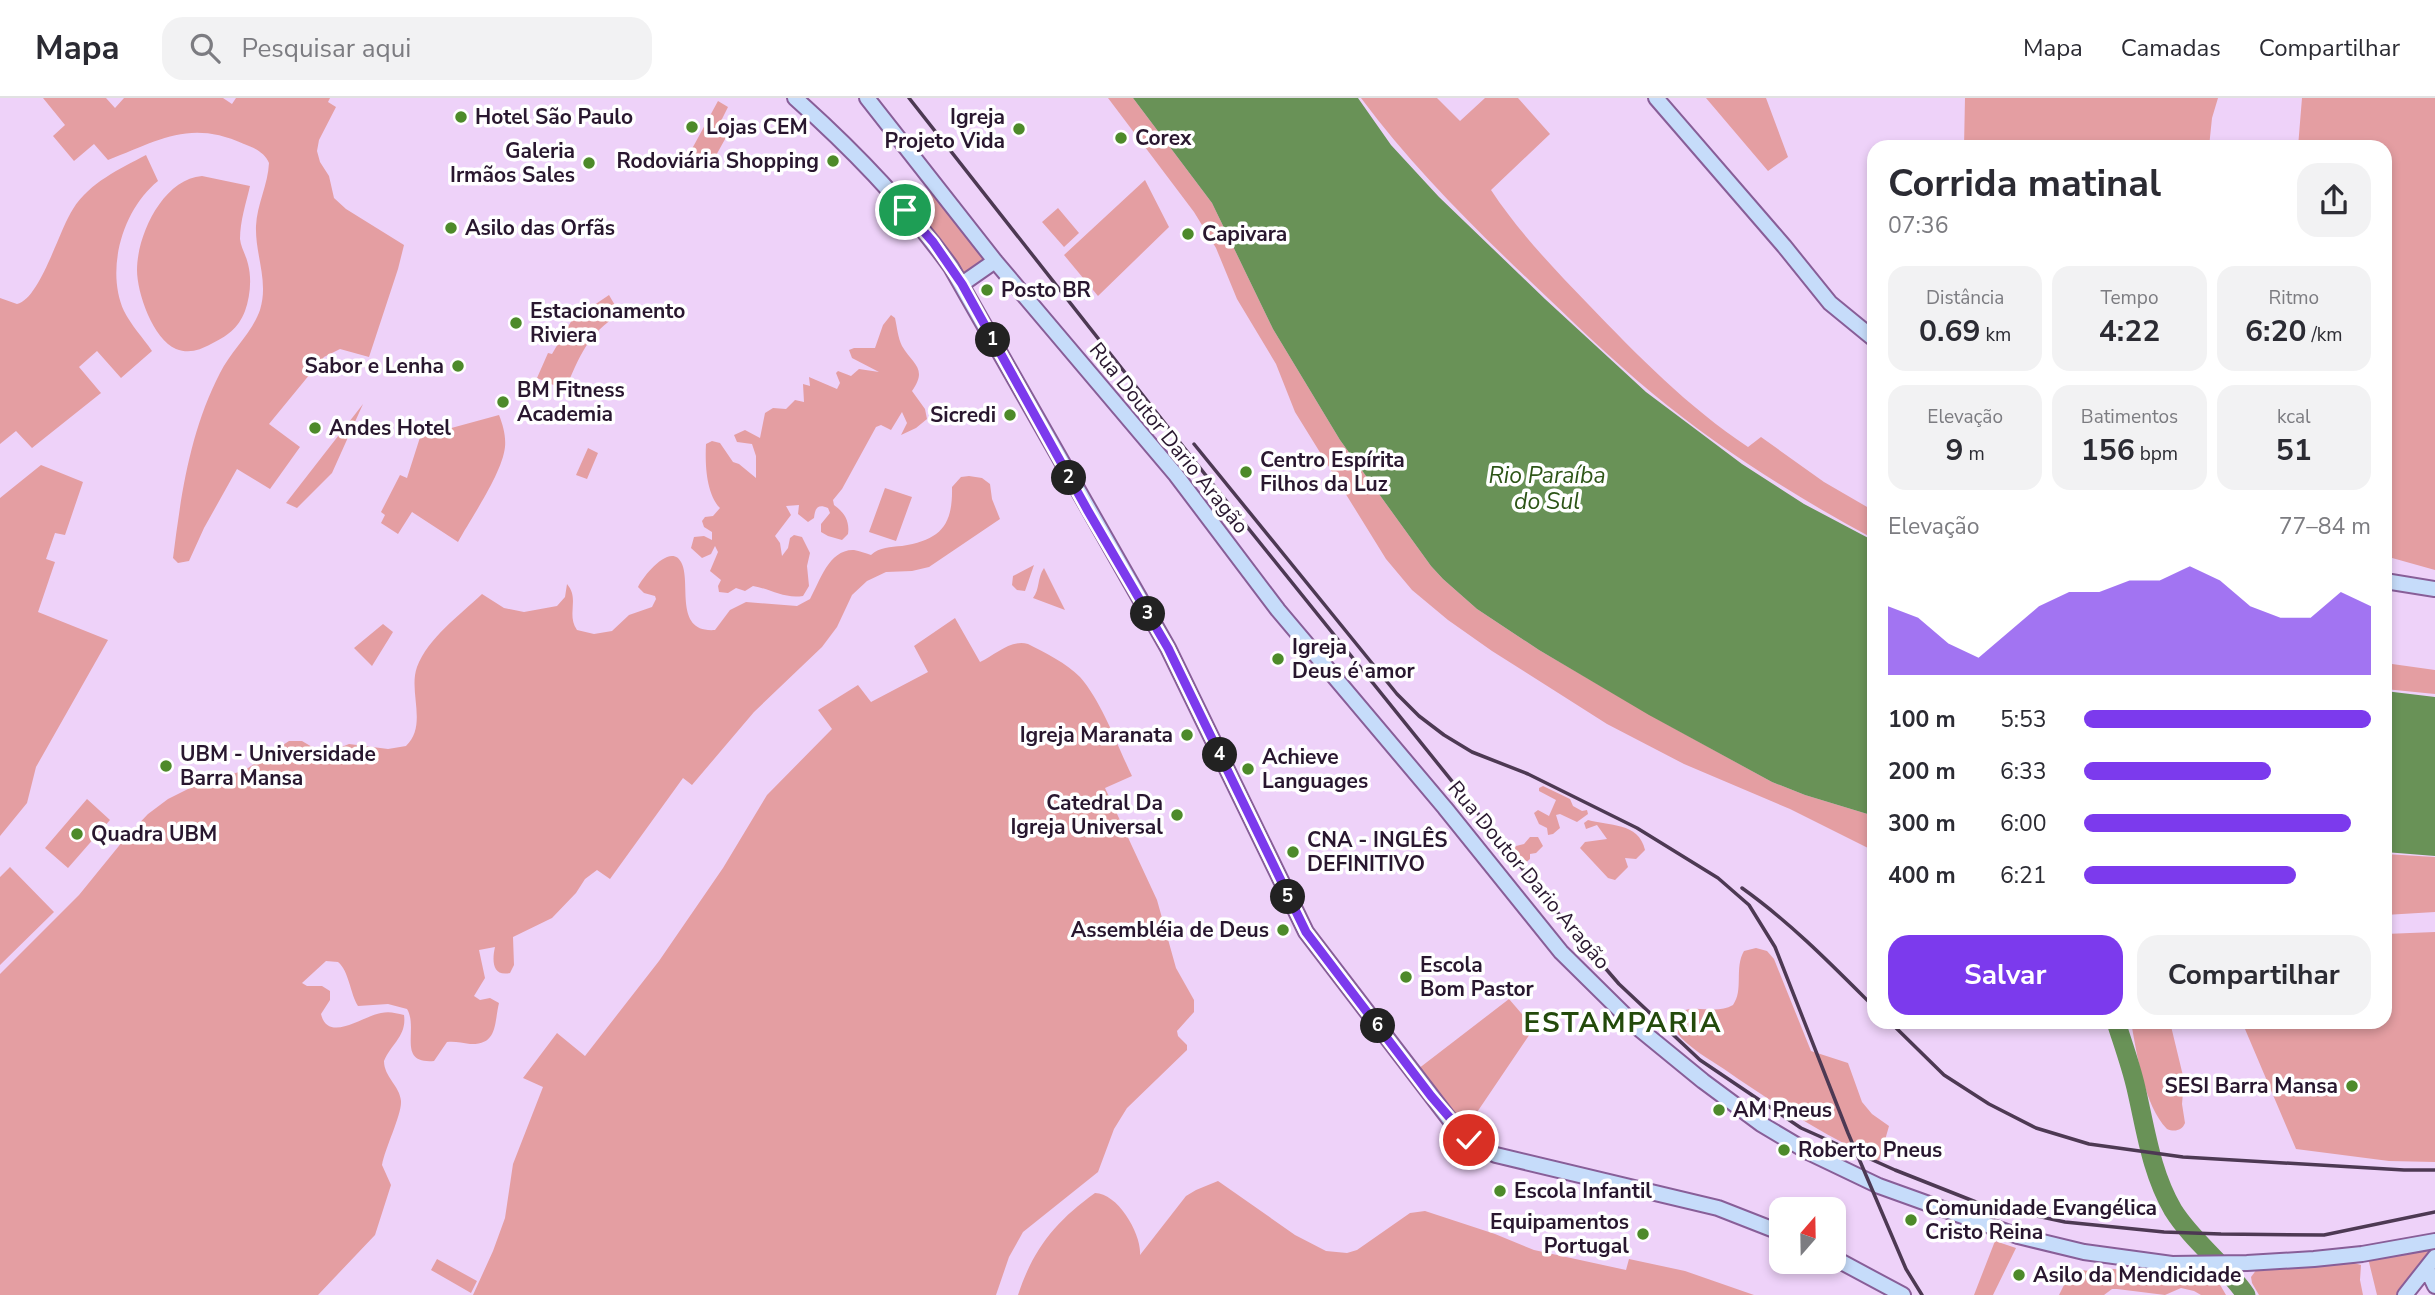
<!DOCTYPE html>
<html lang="pt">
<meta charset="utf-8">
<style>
body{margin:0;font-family:"Nunito Sans",sans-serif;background:#f2f2f3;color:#2b2b33;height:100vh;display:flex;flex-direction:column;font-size:26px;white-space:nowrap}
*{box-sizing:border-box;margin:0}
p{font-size:23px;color:#7c7c81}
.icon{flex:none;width:38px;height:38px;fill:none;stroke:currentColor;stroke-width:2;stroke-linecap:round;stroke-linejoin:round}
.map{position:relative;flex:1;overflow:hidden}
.drawer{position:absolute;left:1867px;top:42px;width:525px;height:889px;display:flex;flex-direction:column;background:#fff;border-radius:21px;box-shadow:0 4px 10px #0003}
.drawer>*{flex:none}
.needle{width:46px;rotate:20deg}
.buttons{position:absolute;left:1769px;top:1099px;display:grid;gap:14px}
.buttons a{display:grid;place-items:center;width:77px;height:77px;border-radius:14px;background:#fff;box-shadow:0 4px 10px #0003;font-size:35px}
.pin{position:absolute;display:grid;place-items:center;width:60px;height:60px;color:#fff;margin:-30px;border:4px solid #fff;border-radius:50%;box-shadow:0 2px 7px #0007}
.km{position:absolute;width:35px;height:35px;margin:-18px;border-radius:50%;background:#222;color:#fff;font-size:19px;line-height:35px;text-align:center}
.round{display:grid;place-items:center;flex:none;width:74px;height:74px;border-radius:21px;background:#f2f2f3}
.overview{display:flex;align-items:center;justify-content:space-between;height:119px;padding:0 21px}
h1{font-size:38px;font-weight:700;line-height:52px}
.metrics{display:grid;grid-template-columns:repeat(3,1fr);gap:10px;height:119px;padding:7px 21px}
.metrics div{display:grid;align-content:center;border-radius:18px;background:#f2f2f3;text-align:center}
.metrics b{font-size:30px;font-weight:700}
.metrics small{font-size:19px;font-weight:400}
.metrics p{font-size:19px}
.chart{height:196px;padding:14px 21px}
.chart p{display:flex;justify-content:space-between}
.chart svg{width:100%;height:126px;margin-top:7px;fill:#7c3aed;opacity:.7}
.cta{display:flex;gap:14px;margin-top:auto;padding:14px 21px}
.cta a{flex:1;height:80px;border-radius:21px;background:#7c3aed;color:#fff;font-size:28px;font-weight:700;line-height:80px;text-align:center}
.cta a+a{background:#f2f2f3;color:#2b2b33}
ul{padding:0 21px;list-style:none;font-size:23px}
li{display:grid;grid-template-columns:112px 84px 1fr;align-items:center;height:52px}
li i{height:18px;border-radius:9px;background:#7c3aed}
header{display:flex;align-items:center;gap:42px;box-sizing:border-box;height:98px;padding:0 35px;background:#fff;border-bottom:2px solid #e1e1e2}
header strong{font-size:33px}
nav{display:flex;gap:38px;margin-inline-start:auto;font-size:24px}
.search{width:490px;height:63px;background:#f2f2f3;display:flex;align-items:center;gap:18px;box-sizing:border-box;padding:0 24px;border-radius:21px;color:#7c7c81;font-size:26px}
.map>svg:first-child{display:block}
.green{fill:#e49ea2}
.water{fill:#699257}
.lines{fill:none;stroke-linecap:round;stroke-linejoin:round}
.river{stroke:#699257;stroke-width:19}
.secondary-casing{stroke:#885e98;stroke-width:18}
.secondary{stroke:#c6dcfa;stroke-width:14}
.rail{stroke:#4d3953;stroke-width:3.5}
.route-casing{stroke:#fff;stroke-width:14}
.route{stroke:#7c3aed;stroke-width:9}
.poi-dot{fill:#4d8a2a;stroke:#fff;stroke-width:2.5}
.labels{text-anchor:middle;stroke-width:7;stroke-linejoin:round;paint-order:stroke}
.poi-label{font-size:21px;font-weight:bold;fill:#29172f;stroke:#fff;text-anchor:start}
.street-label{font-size:21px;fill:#29172f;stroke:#fff}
.water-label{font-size:23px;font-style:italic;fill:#2d5517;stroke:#fff}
.district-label{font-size:28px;font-weight:bold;letter-spacing:2px;fill:#234a0b;stroke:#fff}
</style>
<header>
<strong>Mapa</strong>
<div class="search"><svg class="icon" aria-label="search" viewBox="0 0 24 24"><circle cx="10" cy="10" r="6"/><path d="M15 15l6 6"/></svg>Pesquisar aqui</div>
<nav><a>Mapa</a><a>Camadas</a><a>Compartilhar</a></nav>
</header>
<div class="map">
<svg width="2435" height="1197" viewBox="0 0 2435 1197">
<rect width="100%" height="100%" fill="#eed2f9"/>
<path class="green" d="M 43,0 L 106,0 L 115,10 L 124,0 L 223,0 L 232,6 L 236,0 L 330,0 L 328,4 L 336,9 L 319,42 L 317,53 L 320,64 L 329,78 L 334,100 L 346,111 L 404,147 L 398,171 L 369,259 L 340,251 L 324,259 L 269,326 L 300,349 L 270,391 L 237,371 L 204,430 L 189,463 L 178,465 L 173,460 C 181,397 190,333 220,275 C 231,253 252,235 260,212 C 269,183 255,157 256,128 C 257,106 268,87 269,65 C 265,55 255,50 244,46 C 189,21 158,43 108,62 L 94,46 L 74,63 L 53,38 L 65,27 Z
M 1108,0 L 1133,0 L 1212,105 L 1273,231 L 1340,342 L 1431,468 L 1443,481 L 1477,511 L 1539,552 L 1659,622 L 1772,684 L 1805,697 L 1874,718 L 1874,753 L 1790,711 L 1684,666 L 1607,626 L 1492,553 L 1448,522 L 1412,492 L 1386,461 L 1295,314 L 1276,266 L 1237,201 L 1216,150 L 1194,114 Z
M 1361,0 L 1437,0 L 1460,23 L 1485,0 L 1518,0 L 1550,36 L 1491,92 C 1518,133 1554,171 1588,206 C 1638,258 1688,309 1748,349 L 1761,339 L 1824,384 L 1874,413 L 1874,441 C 1796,399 1721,352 1652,295 C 1610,260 1570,221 1530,183 C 1470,126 1411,67 1361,0 Z
M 1706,0 L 1766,0 L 1788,59 L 1768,73 Z
M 1965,0 L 2218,0 L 2212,20 L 2209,49 L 1964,49 Z
M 2302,0 L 2435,0 L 2435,472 L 2385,458 L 2385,49 L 2298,49 Z
M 718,3 L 728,9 L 719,27 L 729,34 L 714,61 L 708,58 L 702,68 L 687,60 Z
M 146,57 L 158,83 C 123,111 105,171 124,213 C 131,227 143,240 152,253 L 121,280 L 97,253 L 79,269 L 101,295 L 32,350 L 16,333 L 0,346 L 0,200 L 17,206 C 40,201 59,132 73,111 C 90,84 120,71 146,57 Z
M 202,78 L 250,88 C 246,105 240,123 240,141 C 241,150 246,157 248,166 C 252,181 250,199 245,213 C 238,231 227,238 211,246 C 200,252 189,256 176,251 C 153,241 137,195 137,172 C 137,137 163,81 202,78 Z
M 1145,82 L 1169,129 L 1098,198 L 1064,157 Z
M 933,91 L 991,160 L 962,182 L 910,111 Z
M 1058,110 L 1079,135 L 1064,149 L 1042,124 Z
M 609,197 L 620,216 C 587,236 580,258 565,292 L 537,280 L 548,255 L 552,256 L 572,222 Z
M 891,217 L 895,220 C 897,229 898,240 902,248 C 913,267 928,270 912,293 L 925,311 L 927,321 L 916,330 L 901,337 L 907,325 L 902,314 L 891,332 L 881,327 L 876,329 L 842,391 L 833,402 L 834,407 C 844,414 850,423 848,436 L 842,442 L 828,438 L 821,434 L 821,426 L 830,415 L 828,410 C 817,405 815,411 814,420 L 808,424 L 798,416 L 799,407 L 786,408 L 791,417 L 775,438 L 780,445 L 782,458 L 788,450 L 790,440 L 794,437 L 802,439 L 810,455 L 807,468 L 809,488 L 803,498 C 784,501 771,491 753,488 L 745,493 L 736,490 L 728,495 L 719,494 L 718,488 L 721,482 L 710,473 L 718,454 L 715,448 L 711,456 L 702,460 L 691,450 L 694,439 L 704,438 L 712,442 L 712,434 L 704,429 L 702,423 L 705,419 L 713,418 L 720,410 C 706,395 705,366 706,346 L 712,343 L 720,345 L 733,364 L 739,366 L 756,380 L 756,358 L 752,346 L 737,344 L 734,337 L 745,332 L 760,340 L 765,315 L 773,310 L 786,311 L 795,302 L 804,304 L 803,286 L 810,288 L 809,279 L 837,291 L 840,285 L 836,275 L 838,273 L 851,278 L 859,271 L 879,274 L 852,260 L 849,252 L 854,250 L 875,250 L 883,227 Z
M 363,306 L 332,375 L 297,410 L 286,405 Z
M 499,317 C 503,327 506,338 505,349 C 502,376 471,420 458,444 L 412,414 L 398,436 L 381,425 L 385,417 L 381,414 L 400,377 L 407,380 L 423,330 L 444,332 Z
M 588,350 L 598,355 L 587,381 L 576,377 Z
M 41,367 L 83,384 L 65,437 L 55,435 L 46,461 L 55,464 L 38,514 L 108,542 L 36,669 L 27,705 L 0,738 L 0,400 Z
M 969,378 L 982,380 L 990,386 L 992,401 L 1000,421 L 929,469 L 912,473 L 886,474 L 867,483 L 852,497 L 837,529 L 822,549 L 754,614 L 692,687 L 683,680 L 610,781 L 597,772 L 585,781 L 576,795 L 552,820 L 513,839 L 514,867 L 510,875 C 492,879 492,862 495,849 L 479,852 L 485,880 L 474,898 L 480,902 L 490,900 L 499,905 C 494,926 498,947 470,946 C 462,945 455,943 447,944 L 434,963 C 396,966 419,931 407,911 L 388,906 L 358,908 C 350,895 349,873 338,864 L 326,863 L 302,885 L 307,888 L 322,888 L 330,893 L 330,902 L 321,916 C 328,946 365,917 381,915 C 389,913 396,915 404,917 C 407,938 391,946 384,963 C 384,979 400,988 401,1003 C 402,1016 385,1050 382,1067 L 391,1087 L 375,1137 L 318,1197 L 0,1197 L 0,876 L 79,797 L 127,738 L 148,716 L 168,701 L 192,689 L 245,672 L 289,643 L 302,643 L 324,656 L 349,646 L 388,651 L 406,648 C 428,627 408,594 417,569 C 428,540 460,517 482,496 L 504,510 L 524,514 L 557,508 L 565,499 L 567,486 C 580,501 566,516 577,532 L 594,536 L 612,533 L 629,517 L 652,509 L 656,501 L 655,498 L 644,495 L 638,489 C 643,478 672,442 682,466 C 691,487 674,535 715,532 L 730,512 L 746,504 L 797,508 L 810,501 C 820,483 829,451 854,452 C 860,453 865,455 871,457 C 880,449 890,449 902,448 C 940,442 953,428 952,389 L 961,379 Z
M 885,390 L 912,399 L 896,443 L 869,434 Z
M 1034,467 L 1025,493 L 1017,492 L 1012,487 L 1013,478 Z
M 1044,470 L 1065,512 L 1033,500 C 1040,491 1037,480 1044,470 Z
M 955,520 L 980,564 C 995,557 1011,541 1028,546 C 1046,555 1066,565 1080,579 C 1102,604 1117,647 1132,678 L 1105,690 L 1157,802 L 1176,870 L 1194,902 L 1194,914 L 1177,933 L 1178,938 L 1187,947 L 1187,952 L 1127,1010 L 1114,1031 L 1098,1074 L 1023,1134 L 1009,1159 L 996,1197 L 473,1197 L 493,1153 L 505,1120 L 513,1066 L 543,989 L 523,980 L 557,935 L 585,958 L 659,863 L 723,770 L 767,697 L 832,631 L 818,612 L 858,587 L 871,604 L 928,574 L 914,548 Z
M 383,526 L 393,534 L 372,568 L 354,550 Z
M 2385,565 L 2435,572 L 2435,596 L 2385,591 Z
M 1543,688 L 1570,701 L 1573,708 L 1582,713 L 1587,712 L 1588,716 L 1577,724 L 1560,716 L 1556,717 L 1560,730 L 1553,736 L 1548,737 L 1547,730 L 1539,726 L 1534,715 L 1538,712 L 1549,718 L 1556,702 L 1539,693 L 1539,690 Z
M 87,701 L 110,722 L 68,770 L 45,750 Z
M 1588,722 C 1608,728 1639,724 1645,752 L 1636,761 L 1625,760 L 1628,769 L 1615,782 L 1608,780 L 1580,750 L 1585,744 L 1607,741 L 1597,727 L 1586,731 L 1584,725 Z
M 1530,739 L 1538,739 L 1543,748 L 1536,755 L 1530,756 L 1530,761 L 1523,767 L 1516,762 L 1513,754 L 1516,748 L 1524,746 Z
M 2385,756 L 2435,759 L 2435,814 L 2385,817 Z
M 10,769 L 54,814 L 0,867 L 0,779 Z
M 2435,834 L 2435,1064 L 2389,1063 L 2296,1051 L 2242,924 L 2385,924 L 2385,836 Z
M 1756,850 L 1767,853 L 1774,861 L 1811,953 L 1848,965 L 1862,1004 L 1872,1016 L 1889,1028 L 1879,1063 C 1824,1037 1774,1006 1724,971 C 1709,961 1689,950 1677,935 C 1673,930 1673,926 1673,920 C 1689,901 1713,919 1733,907 C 1744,892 1734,870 1744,853 Z
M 1509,901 L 1534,930 L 1465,1032 L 1418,971 Z
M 2131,924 L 2170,924 L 2184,982 L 2182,1006 L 2185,1025 C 2182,1033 2174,1034 2167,1031 C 2144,1007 2137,956 2131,924 Z
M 1218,1083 L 1295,1137 L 1326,1153 L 1347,1155 L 1357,1152 L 1410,1115 L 1425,1113 L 1495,1136 L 1534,1152 L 1626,1172 L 1629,1161 L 1685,1173 L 1754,1197 L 1018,1197 C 1033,1151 1056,1123 1095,1095 C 1118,1095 1142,1137 1140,1157 L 1186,1098 L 1196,1092 Z
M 2435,1141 L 2435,1153 L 2397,1197 L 2377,1197 L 2367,1156 Z
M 1995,1143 L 2016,1150 L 1993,1197 L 1974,1197 Z
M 437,1161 L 477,1183 L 471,1195 L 431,1172 Z
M 2347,1163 L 2361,1167 L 2360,1182 L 2363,1197 L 2259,1197 L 2252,1185 L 2251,1179 L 2257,1171 Z
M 2100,1170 L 2139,1173 L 2212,1173 L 2226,1197 L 2201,1197 L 2194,1193 L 2181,1190 L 2165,1197 L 2117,1191 L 2112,1191 L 2104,1197 L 2059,1197 L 2072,1171 L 2090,1173 Z"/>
<path class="water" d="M 1133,0 L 1358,0 L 1391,47 L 1439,99 L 1545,201 L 1646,294 L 1742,366 L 1804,406 L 1874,443 L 1874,718 L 1805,697 L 1772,684 L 1649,617 L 1539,552 L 1477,511 L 1443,481 L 1431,468 L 1340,342 L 1273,231 L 1212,105 Z
M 2385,593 L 2435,599 L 2435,758 L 2385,754 Z"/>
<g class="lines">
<path class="river" d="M 2116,924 C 2123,946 2131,968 2136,990 C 2146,1033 2151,1074 2173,1112 C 2193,1144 2225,1166 2246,1197"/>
<g class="secondary-casing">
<path id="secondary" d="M 795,0 C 850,49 908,109 951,169 L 1168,550 L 1306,834 L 1450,1022 L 1475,1047 L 1496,1057 L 1718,1110 L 1782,1135
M 867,0 L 995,163 L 1176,377 L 1278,512 L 1445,710 L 1561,854 L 1637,929 L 1703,983 L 1761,1026 L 1810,1055 L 1879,1088 L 2018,1138 L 2084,1154 L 2172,1166 L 2247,1165 L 2314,1161 L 2362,1156 L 2435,1143
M 1656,0 L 1784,148 L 1830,205 L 1874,241
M 962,186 L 995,163
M 2385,483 L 2435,491
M 1834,1160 L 1903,1197
M 2427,1171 L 2435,1188
M 2405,1197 L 2435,1159"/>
</g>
<use href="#secondary" class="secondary"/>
<path class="rail" d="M 909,0 L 1215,389 L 1567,826 L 1619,886 L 1700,962 L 1801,1030 L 1895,1072 L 1981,1106 L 2065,1124 L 2164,1134 L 2221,1136 L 2324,1137 L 2435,1114
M 1194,346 L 1397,596 L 1419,618 L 1444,637 L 1472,654 L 1528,676 L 1637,730 L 1718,780 L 1749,807 L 1775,849 L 1848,1035 L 1906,1171 L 1922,1197
M 1742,790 C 1791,825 1832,867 1874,909
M 1890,924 L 1944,977 L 1989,1006 L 2036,1030 L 2089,1046 L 2183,1059 L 2404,1072 L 2435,1072"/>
</g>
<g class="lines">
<g class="route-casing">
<path id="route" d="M 905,112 L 933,144 L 962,186 L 1088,413 L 1168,550 L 1306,834 L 1431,998 L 1469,1042"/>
</g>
<use href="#route" class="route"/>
</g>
<g class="poi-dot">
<circle cx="461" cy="19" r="7"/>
<circle cx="692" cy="29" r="7"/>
<circle cx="1019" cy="31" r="7"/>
<circle cx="1121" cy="40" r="7"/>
<circle cx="833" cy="63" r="7"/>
<circle cx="589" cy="65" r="7"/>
<circle cx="451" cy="130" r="7"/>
<circle cx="1188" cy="136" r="7"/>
<circle cx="987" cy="192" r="7"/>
<circle cx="516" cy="225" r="7"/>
<circle cx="458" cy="268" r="7"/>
<circle cx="503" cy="304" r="7"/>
<circle cx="1010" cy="317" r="7"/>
<circle cx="315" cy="330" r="7"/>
<circle cx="1246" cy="374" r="7"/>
<circle cx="1278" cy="561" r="7"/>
<circle cx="1187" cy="637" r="7"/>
<circle cx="166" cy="668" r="7"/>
<circle cx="1248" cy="671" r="7"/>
<circle cx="1177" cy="717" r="7"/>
<circle cx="77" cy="736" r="7"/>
<circle cx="1293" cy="754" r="7"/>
<circle cx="1283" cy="832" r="7"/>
<circle cx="1406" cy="879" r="7"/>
<circle cx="2352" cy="988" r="7"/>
<circle cx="1719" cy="1012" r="7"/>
<circle cx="1784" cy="1052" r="7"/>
<circle cx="1500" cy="1093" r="7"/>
<circle cx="1911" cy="1122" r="7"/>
<circle cx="1643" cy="1136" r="7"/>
<circle cx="2019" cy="1177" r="7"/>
</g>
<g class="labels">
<g class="poi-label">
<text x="475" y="26">Hotel São Paulo</text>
<text x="1005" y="26" text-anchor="end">Igreja<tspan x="1005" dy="24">Projeto Vida</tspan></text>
<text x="706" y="36">Lojas CEM</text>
<text x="1135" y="47">Corex</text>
<text x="575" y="60" text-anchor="end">Galeria<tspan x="575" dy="24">Irmãos Sales</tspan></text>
<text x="819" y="70" text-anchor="end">Rodoviária Shopping</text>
<text x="465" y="137">Asilo das Orfãs</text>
<text x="1202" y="143">Capivara</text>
<text x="1001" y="199">Posto BR</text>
<text x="530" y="220">Estacionamento<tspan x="530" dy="24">Riviera</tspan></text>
<text x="444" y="275" text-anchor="end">Sabor e Lenha</text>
<text x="517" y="299">BM Fitness<tspan x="517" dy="24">Academia</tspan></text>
<text x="996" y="324" text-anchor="end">Sicredi</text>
<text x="329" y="337">Andes Hotel</text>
<text x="1260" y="369">Centro Espírita<tspan x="1260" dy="24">Filhos da Luz</tspan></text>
<text x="1292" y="556">Igreja<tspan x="1292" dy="24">Deus é amor</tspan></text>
<text x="1173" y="644" text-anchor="end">Igreja Maranata</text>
<text x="180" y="663">UBM - Universidade<tspan x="180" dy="24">Barra Mansa</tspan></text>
<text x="1262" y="666">Achieve<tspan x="1262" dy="24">Languages</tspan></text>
<text x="1163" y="712" text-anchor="end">Catedral Da<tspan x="1163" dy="24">Igreja Universal</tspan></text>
<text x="91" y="743">Quadra UBM</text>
<text x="1307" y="749">CNA - INGLÊS<tspan x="1307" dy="24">DEFINITIVO</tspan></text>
<text x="1269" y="839" text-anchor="end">Assembléia de Deus</text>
<text x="1420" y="874">Escola<tspan x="1420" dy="24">Bom Pastor</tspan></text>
<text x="2338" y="995" text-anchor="end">SESI Barra Mansa</text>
<text x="1733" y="1019">AM Pneus</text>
<text x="1798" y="1059">Roberto Pneus</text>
<text x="1514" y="1100">Escola Infantil</text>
<text x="1925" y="1117">Comunidade Evangélica<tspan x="1925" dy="24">Cristo Reina</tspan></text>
<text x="1629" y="1131" text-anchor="end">Equipamentos<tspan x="1629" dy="24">Portugal</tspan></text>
<text x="2033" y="1184">Asilo da Mendicidade</text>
</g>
<g class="street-label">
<text transform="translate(1169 340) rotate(51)" y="7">Rua Doutor Dario Aragão</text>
<text transform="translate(1529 777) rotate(50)" y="7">Rua Doutor Dario Aragão</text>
</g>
<g class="water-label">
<text x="1547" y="385">Rio Paraíba<tspan x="1547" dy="26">do Sul</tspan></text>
</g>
<g class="district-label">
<text x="1623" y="934">ESTAMPARIA</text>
</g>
</g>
</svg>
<div class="buttons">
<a><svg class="needle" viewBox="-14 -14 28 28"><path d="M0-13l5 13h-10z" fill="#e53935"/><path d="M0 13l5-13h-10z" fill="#7c7c81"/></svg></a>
</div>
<div class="pin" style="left:905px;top:112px;background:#1e9e55"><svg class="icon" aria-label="arrive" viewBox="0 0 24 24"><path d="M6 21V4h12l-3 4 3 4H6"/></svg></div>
<div class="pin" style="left:1469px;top:1042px;background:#d93025"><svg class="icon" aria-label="check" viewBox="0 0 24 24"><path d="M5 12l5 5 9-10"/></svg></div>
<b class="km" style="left:993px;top:242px">1</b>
<b class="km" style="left:1069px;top:380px">2</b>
<b class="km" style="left:1148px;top:516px">3</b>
<b class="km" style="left:1220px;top:657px">4</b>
<b class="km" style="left:1288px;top:799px">5</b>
<b class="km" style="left:1378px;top:928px">6</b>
<section class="drawer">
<div class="overview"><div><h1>Corrida matinal</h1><p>07:36</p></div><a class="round"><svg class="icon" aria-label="share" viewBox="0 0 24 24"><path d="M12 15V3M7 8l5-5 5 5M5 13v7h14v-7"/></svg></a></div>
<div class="metrics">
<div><p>Distância</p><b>0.69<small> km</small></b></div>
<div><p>Tempo</p><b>4:22</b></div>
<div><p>Ritmo</p><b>6:20<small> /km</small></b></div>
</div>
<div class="metrics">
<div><p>Elevação</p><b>9<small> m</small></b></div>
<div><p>Batimentos</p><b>156<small> bpm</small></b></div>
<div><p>kcal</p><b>51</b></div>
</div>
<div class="chart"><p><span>Elevação</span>77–84 m</p>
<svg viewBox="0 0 160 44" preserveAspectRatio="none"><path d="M0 44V20L10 24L20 33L30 38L40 29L50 20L60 15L70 15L80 11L90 11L100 6L110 11L120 20L130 24L140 24L150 15L160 20V44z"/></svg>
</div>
<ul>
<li><b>100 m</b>5:53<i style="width:100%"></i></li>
<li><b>200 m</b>6:33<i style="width:65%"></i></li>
<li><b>300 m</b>6:00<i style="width:93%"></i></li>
<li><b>400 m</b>6:21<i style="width:74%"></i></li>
</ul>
<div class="cta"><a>Salvar</a><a>Compartilhar</a></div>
</section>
</div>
